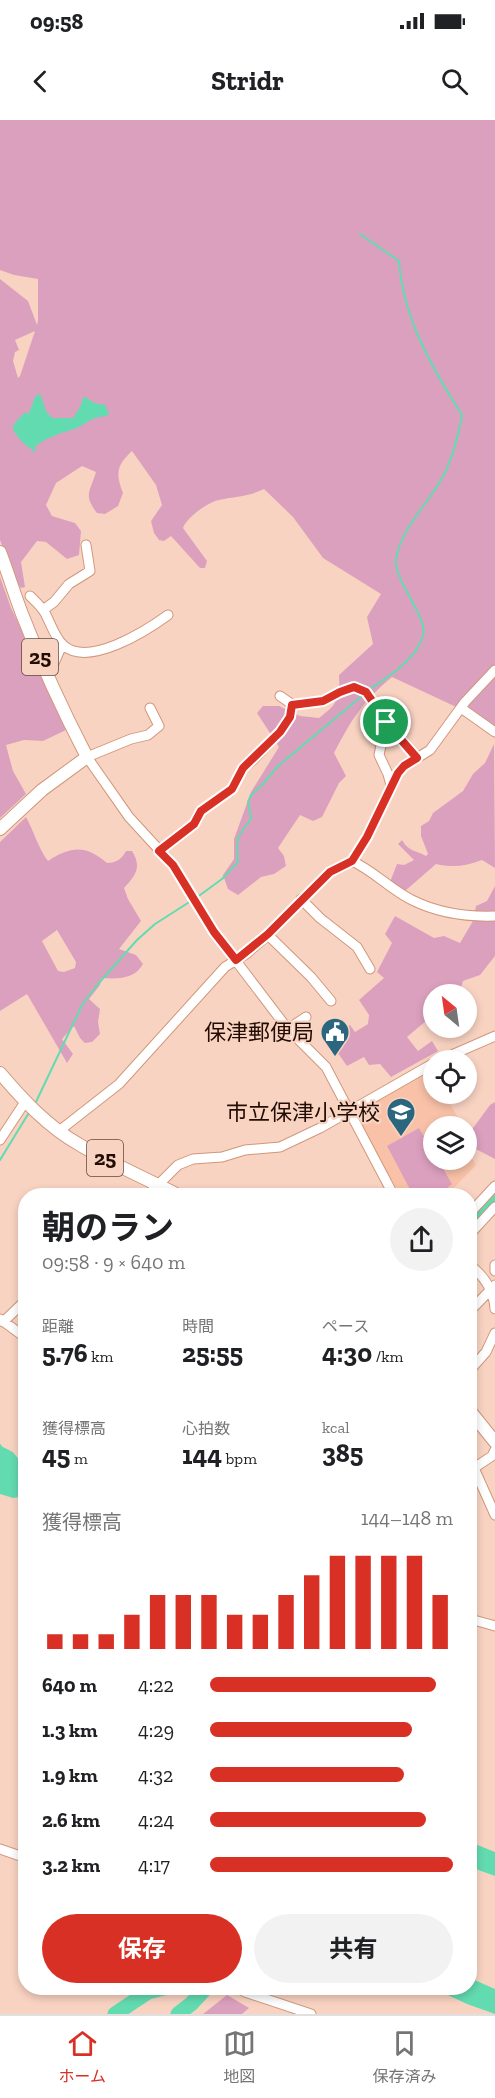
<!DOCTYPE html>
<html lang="ja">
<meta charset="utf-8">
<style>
body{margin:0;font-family:"Zilla Slab","Noto Sans JP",serif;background:#f2f2f2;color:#202124;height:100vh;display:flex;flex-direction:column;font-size:22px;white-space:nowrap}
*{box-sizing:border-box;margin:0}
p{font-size:20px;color:#757577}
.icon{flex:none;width:33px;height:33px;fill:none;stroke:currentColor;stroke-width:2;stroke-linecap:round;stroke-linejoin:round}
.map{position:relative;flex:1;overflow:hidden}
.side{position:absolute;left:18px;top:1068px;width:459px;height:807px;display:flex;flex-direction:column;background:#fff;border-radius:24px;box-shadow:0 3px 9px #0003}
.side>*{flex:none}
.needle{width:39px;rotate:331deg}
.tools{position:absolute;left:423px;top:864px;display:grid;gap:12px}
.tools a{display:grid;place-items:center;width:54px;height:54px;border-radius:50%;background:#fff;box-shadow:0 3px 9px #0003;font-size:30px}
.pin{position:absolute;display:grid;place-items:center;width:51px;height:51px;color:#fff;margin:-26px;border:3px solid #fff;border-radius:50%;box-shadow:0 2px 6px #0007}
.round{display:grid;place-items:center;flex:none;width:63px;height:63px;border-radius:32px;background:#f2f2f2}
.headline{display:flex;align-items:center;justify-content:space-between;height:102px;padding:0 24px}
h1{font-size:33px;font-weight:700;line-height:45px}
.metrics{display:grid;grid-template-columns:repeat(3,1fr);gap:9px;height:102px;padding:6px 24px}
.metrics div{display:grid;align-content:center}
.metrics b{font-size:26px;font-weight:700}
.metrics small{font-size:16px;font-weight:400}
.metrics p{font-size:16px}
.chart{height:168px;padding:12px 24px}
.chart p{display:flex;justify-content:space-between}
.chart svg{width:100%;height:108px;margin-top:6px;stroke:#d93025;stroke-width:6}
.button{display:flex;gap:12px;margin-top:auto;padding:12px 24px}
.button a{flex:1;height:69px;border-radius:36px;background:#d93025;color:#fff;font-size:24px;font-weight:700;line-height:69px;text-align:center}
.button a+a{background:#f2f2f2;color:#202124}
ul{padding:0 24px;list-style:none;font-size:20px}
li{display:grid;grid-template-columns:96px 72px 1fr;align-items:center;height:45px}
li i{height:15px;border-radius:8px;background:#d93025}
.status{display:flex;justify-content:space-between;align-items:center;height:42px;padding:0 30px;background:#fff;direction:ltr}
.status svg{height:16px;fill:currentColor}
header{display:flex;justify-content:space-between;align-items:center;height:78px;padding:0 24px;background:#fff;font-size:27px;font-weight:700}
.tab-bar{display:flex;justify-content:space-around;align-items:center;height:84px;border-top:2px solid #e0e0e0;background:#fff;font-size:16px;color:#757577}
.tab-bar a{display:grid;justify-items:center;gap:3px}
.tab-bar .active{color:#d93025}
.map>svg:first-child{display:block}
.built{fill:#f9c2a8}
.green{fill:#dca0bf;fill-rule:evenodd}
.water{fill:#63dbb0}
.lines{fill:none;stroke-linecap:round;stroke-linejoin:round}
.stream{stroke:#63dbb0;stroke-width:2}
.river{stroke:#63dbb0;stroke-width:15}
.minor-casing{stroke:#d1977a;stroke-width:11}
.major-casing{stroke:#d1977a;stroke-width:14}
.minor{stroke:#fff;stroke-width:9}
.major{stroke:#fff;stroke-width:12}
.route-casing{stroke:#fff;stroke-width:12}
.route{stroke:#d93025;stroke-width:8}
.labels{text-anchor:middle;stroke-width:4.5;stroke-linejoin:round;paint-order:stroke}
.shield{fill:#f9d3c2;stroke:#62483d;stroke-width:1.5}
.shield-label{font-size:21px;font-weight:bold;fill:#220d04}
.poi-label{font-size:22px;fill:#220d04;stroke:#f9d3c2;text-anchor:end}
</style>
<div class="status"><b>09:58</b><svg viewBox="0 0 49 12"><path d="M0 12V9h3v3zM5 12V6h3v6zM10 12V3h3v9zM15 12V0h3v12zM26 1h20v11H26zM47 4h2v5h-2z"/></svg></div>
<header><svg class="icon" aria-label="back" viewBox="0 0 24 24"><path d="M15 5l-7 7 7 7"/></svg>Stridr<svg class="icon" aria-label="search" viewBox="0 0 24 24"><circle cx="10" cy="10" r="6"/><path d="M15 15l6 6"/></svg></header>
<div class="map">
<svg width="495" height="1894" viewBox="0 0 495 1894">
<rect width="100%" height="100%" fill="#f9d3c2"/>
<path class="built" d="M 427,950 L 433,960 L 434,974 L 444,974 L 463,1006 L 434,1006 L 434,1040 L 466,1040 L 467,1030 L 476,1045 L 447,1075 L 401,1075 L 374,1030 L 355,990 Z"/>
<path class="green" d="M 0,0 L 495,0 L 495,609 L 482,599 L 392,557 C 362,582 352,599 334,633 L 346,656 L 339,663 L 322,697 L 313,701 L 300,695 L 278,728 L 284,736 L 286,746 L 274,754 L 261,757 L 238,775 L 228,769 L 223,755 L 234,739 L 234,719 L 251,672 L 279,627 L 257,593 L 263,586 L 279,586 L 300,596 L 319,598 C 338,584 340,578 339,555 L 373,524 L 367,497 L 381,474 L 323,438 L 293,397 L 264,369 C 248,377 236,376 219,380 C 208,382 186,398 183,408 L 207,441 L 205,448 L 200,448 L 171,416 L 164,421 L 159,420 L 154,413 L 151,401 L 162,385 L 156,365 L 132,331 C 117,345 115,353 123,373 L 118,386 L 105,394 L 97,393 C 83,375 90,372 96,352 L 82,346 L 56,363 L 46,385 L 52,396 L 75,403 L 81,411 L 79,435 L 67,439 L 46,422 L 37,421 L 21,442 L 25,467 L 21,468 L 16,461 L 0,420 L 0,159 L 28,181 L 37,205 L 38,200 L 38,159 L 14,155 L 0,150 ZM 35,211 L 20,256 L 18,258 L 13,241 L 15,232 L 19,230 L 15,220 Z
M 0,457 L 11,488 L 34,535 L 66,610 L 43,621 L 24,620 L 6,625 L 13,651 L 26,674 L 0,698 Z
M 494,624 L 495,748 L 482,740 C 467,746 452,748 436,744 L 405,771 L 390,762 L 397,744 L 404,745 L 414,740 L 398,724 L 402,720 C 409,732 416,730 426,736 L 428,734 L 421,716 L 421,706 L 429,701 L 433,693 L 463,671 L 473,654 L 485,643 Z
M 26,697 C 34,711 38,728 48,741 C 71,726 86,725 107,743 C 116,743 122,739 126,731 L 132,731 C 142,747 136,755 124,768 L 128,779 L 141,801 L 119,829 L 136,835 L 143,844 C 134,860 116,859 101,858 L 100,865 L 89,879 L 100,889 L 98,902 L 100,914 L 92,922 L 85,923 L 80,918 L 74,906 L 62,919 L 73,934 L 67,943 L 27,874 L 0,891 L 0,722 ZM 57,810 L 76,842 L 75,848 L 64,852 L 58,851 L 42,821 Z
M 495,766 L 495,836 L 480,855 L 463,861 L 459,874 L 434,874 L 433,895 L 407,917 L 418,931 L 432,921 L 438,931 L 391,957 L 380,944 L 369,945 L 364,937 L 347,946 L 335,929 L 348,919 L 344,909 L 350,905 L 355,912 L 368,904 L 369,895 L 359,880 L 384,858 L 377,852 L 392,823 L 385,814 L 395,796 L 434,818 L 444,816 L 460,823 L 473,801 L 476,786 L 487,781 Z
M 495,982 L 495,1039 L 472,1027 L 473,1008 L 490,985 Z
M 419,1008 L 433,1032 L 434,1040 L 438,1040 L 452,1064 L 439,1075 L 413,1075 L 387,1026 Z
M 227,1875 L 249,1888 L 242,1894 L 203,1894 Z"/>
<path class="water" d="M 40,273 L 46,291 L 52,298 L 73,298 L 80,287 L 84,276 L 94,283 L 105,285 L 109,294 L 107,296 C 88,297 86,306 71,310 C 58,314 45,318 35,327 L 36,333 L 22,322 L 13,310 L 14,304 L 24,293 L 29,293 L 35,277 Z
M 0,1333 L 25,1348 L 25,1376 L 13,1378 L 0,1374 Z
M 470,1722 L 495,1732 L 495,1756 L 470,1747 Z
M 470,1858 L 495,1869 L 495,1894 L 467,1884 L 433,1868 L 470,1868 Z"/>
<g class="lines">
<path class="stream" d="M 360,114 L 399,141 C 403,198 432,248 462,295 C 458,317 452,341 441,360 C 426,386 401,409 396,439 C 393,460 429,498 423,516 C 414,542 390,555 369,570
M 196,778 L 222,759 L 238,742 C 236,718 236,718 251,699 L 248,682 L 251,675 L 261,666 L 278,646 L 363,575
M 35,984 L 82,885 L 98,864 L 137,820 L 155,804 L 191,781
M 0,1040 L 30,991
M 0,1325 L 8,1338"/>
<path class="river" d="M 470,1103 L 495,1077
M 0,1334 L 8,1338 L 18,1350
M 115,1894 L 148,1872 L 164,1868
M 178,1894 L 191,1884 L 206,1868"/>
<g class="minor-casing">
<path id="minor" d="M 30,476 C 35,481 41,486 45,493 C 50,502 55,518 63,525 C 88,548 146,511 168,495
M 43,490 L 54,482 L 69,464 L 90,451 L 86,425
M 48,557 L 62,525
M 280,576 L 293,585 L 323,581 L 340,572 L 354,567 L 366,572 L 378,591 L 417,638
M 150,588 L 159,606 L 148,615 L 131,619 L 87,637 L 129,697 L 173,745 L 214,812 L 287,908 L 326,947 L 394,1076
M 461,588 L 495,612
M 386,602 L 379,635 L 388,654 L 391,665
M 159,731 L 194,704 L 201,691 L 232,669 L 243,648 L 253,640 L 280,612 L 290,597 L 293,585
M 352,741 C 374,751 391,770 412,780 C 438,793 467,797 495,796
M 301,779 L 320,798 L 357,827 L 370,849
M 268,815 L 311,857 L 331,881
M 288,909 L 306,897
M 440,940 L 495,916
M 59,1011 L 119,964 L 225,847 L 246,834 L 268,815 L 330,752 L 352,741 L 367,717 L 398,653 L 404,646 L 430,630 L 465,582 L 495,550
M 0,1020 L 25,982
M 147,1076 L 178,1045 L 193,1039 L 222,1037 L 245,1030 L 280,1027 L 320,1008 L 434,943
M 470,1093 L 495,1066
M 470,1114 L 495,1087
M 470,1145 C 484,1156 494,1171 495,1189
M 495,1145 L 495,1151
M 470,1191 L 495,1165
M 0,1199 L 26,1218
M 3,1202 L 26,1180
M 470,1250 L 486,1232 L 495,1213
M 470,1347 L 474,1348 L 492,1336 L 495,1330
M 474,1348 L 495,1395
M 470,1499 L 495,1506
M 0,1729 L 26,1738
M 238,1868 L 245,1872 L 311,1894"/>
</g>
<g class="major-casing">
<path id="major" d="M 0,432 C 8,453 14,473 22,494 C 41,543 63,591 87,637 L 42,670 L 0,709
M 0,953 C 23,980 48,1007 80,1025 C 112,1044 147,1059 180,1076
M 470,1291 L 495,1322"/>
</g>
<use href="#minor" class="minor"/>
<use href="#major" class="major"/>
</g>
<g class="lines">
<g class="route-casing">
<path id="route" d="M 354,567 L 366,572 L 390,607 L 417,638 L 404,646 L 398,653 L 367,717 L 352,741 L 330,752 L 268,814 L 236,840 L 214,812 L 173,745 L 159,731 L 194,704 L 201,691 L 232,669 L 243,648 L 280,612 L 290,597 L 292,585 L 323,581 L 340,572 Z"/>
</g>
<use href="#route" class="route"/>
</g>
<defs>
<g id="civic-pin" transform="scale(1.5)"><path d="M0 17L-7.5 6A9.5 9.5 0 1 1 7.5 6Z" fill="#2a667e" stroke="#f9d3c2"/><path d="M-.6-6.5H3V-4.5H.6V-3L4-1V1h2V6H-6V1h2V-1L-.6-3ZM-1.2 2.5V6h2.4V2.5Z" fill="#fff"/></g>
<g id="school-pin" transform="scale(1.5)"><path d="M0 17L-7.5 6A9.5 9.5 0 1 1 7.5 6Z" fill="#2a667e" stroke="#f9d3c2"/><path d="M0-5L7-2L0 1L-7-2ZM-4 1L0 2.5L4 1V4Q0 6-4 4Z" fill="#fff"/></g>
</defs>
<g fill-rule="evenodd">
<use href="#civic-pin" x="335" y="912"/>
<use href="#school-pin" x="401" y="992"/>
</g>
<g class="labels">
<g class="shield">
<rect x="22" y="519" width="36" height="36" rx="4.5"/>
<rect x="87" y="1020" width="36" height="36" rx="4.5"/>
</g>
<g class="shield-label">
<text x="40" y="544">25</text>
<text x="105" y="1045">25</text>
</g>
<g class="poi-label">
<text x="314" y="920">保津郵便局</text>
<text x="380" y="1000">市立保津小学校</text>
</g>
</g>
</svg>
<div class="tools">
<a><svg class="needle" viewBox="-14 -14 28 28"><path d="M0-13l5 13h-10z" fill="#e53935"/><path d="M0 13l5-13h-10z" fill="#757577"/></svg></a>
<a><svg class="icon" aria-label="locate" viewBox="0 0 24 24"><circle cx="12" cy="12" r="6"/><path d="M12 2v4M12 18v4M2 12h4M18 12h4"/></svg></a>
<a><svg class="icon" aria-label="layers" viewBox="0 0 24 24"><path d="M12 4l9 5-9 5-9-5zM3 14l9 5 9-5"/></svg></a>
</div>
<div class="pin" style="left:386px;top:602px;background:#1e9e55"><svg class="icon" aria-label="arrive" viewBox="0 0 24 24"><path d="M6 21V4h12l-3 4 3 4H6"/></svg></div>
<section class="side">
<div class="headline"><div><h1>朝のラン</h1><p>09:58 · 9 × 640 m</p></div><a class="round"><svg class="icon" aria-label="share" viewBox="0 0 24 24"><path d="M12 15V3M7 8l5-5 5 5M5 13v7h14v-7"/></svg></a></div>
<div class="metrics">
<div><p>距離</p><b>5.76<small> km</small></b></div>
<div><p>時間</p><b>25:55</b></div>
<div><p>ペース</p><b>4:30<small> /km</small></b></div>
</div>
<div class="metrics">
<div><p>獲得標高</p><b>45<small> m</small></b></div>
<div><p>心拍数</p><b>144<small> bpm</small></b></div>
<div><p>kcal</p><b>385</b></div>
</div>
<div class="chart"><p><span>獲得標高</span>144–148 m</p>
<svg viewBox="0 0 160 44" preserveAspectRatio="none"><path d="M5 44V38M15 44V38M25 44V38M35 44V30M45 44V22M55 44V22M65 44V22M75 44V30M85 44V30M95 44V22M105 44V14M115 44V6M125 44V6M135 44V6M145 44V6M155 44V22"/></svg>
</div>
<ul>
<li><b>640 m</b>4:22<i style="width:93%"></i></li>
<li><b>1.3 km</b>4:29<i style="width:83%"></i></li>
<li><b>1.9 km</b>4:32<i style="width:80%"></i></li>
<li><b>2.6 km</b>4:24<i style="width:89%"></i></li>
<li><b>3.2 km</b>4:17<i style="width:100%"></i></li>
</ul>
<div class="button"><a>保存</a><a>共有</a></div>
</section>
</div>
<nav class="tab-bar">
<a class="active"><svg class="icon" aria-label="home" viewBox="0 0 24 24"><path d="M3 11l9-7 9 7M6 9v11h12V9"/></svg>ホーム</a>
<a><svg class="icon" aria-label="map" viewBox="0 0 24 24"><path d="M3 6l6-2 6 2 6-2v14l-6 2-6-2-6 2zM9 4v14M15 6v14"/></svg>地図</a>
<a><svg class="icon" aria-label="saved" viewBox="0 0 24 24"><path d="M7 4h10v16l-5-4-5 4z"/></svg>保存済み</a>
</nav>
